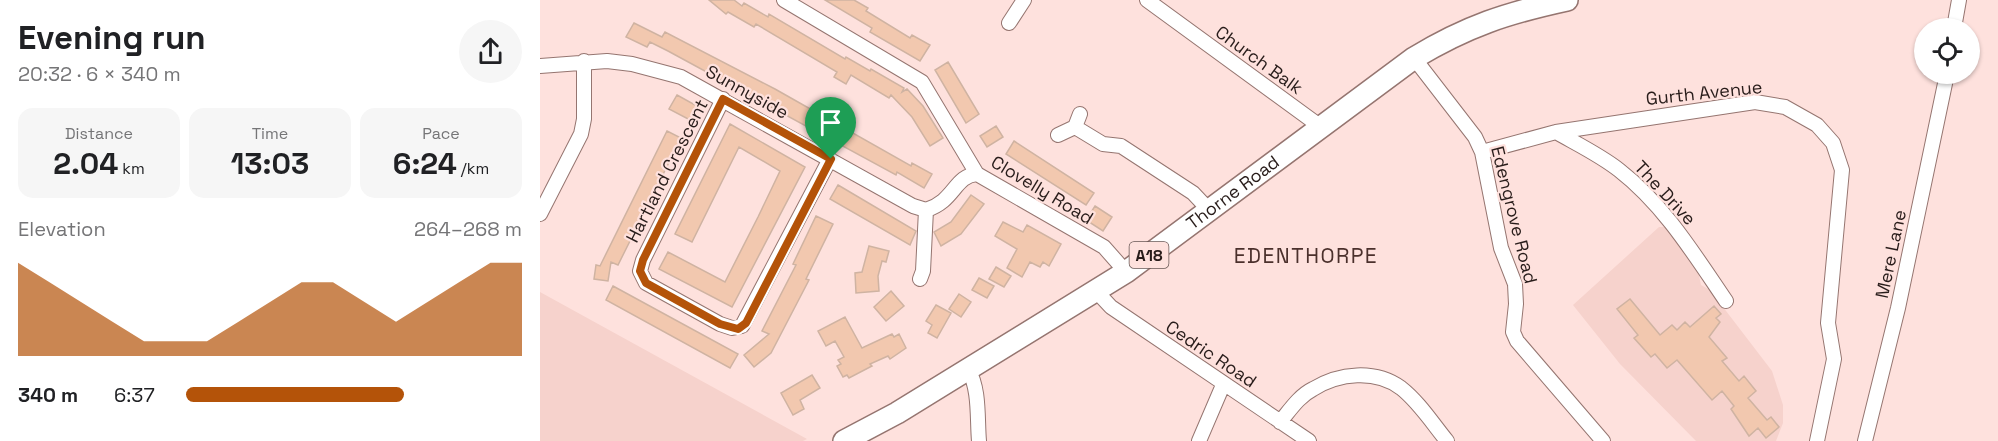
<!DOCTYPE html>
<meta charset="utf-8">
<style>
body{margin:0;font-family:"Space Grotesk",sans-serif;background:#f6f6f6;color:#202124;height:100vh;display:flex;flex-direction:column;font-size:22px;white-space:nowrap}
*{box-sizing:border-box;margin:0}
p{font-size:20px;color:#757577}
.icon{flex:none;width:33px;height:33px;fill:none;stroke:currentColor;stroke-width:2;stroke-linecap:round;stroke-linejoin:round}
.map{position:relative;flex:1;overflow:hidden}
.sheet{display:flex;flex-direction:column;background:#fff;width:540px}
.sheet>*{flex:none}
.tools{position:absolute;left:1374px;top:18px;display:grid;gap:12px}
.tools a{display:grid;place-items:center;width:66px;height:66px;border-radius:50%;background:#fff;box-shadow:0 2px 4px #0004;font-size:30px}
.pin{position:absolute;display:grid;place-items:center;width:51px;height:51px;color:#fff;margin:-62px -26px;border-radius:50% 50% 50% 0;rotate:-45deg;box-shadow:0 0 6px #0007}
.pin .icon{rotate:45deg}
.round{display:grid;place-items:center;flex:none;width:63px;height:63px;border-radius:32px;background:#f6f6f6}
.overview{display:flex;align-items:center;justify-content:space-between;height:102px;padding:0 18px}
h1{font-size:33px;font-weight:800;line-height:45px}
.figures{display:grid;grid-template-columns:repeat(3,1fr);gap:9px;height:102px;padding:6px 18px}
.figures div{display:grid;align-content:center;border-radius:15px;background:#f6f6f6;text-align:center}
.figures b{font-size:30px;font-weight:800}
.figures small{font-size:16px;font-weight:400}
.figures p{font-size:16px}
.chart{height:168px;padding:12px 18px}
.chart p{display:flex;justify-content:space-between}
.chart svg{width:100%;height:108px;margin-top:6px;fill:#b45309;opacity:.7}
ul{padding:0 18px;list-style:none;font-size:20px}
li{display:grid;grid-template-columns:96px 72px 1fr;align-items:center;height:45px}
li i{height:15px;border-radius:8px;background:#b45309}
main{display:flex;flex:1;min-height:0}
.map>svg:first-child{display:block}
.built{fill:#f6d2cc}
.building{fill:#f2c8af;stroke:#cfb3a2;stroke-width:1.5}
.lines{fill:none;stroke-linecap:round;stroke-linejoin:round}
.minor-casing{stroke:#957570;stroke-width:16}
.primary-casing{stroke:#957570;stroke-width:24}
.minor{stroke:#fff;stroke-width:14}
.primary{stroke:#fff;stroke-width:21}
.route-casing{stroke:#fff;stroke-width:12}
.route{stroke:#b45309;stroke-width:8}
.labels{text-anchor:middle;stroke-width:4.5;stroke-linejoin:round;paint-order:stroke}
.shield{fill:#fee1dd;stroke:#685754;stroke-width:1.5}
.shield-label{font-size:16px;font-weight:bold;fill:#281c1a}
.street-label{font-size:18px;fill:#281c1a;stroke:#fee1dd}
.quarter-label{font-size:21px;letter-spacing:1.5px;fill:#4b302c;stroke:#fee1dd}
</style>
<main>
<section class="sheet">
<div class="overview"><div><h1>Evening run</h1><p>20:32 · 6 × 340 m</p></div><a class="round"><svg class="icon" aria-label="share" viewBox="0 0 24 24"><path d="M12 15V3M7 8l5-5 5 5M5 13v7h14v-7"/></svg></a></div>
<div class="figures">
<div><p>Distance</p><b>2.04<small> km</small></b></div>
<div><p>Time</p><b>13:03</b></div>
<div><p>Pace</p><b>6:24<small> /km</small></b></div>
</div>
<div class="chart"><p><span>Elevation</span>264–268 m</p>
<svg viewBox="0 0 160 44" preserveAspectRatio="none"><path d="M0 44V6L10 14L20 22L30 30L40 38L50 38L60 38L70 30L80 22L90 14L100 14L110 22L120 30L130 22L140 14L150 6L160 6V44z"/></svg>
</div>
<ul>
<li><b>340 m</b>6:37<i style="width:65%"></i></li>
</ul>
</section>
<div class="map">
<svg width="1458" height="441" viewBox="0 0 1458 441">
<rect width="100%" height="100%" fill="#fee1dd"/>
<path class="built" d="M 1119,227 L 1128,227 L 1158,271 L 1161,285 L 1170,290 L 1232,371 L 1243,405 L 1243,423 L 1236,441 L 1156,441 L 1080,364 L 1033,305 Z
M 0,292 L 267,439 L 263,441 L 0,441 Z"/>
<path class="building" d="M 169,0 L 194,0 L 202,6 L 204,3 L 228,17 L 229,14 L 305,59 L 306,57 L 330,71 L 331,69 L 364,88 L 362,92 L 367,89 L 383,106 L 403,138 L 390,146 L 372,117 L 351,95 L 349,98 L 311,75 L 306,84 L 294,77 L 297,72 L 216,24 L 214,27 L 188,12 L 186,14 Z
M 285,0 L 314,0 L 328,8 L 326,11 L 370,38 L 372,35 L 390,45 L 380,61 L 330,32 L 332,28 Z
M 94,23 L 122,37 L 125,32 L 235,89 L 371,166 L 372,163 L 392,174 L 384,188 L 357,172 L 356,175 L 128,51 L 110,42 L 107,47 L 86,37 Z
M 408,62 L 439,114 L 426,123 L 395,70 Z
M 137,95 L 157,106 L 150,120 L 129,109 Z
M 190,124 L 265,167 L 192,307 L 119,269 L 128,252 L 185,282 L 218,217 L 240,171 L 199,147 L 152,242 L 135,234 Z
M 456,126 L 463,137 L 447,147 L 440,136 Z
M 127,131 L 141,138 L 91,239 L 78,265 L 71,262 L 68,281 L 54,279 L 56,265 L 60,266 Z
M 474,141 L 554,193 L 546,205 L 466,154 Z
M 298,185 L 376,231 L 370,245 L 290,199 Z
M 431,195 L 444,204 L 421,234 L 401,246 L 394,232 L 411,222 Z
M 555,206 L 572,217 L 563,231 L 546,220 Z
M 276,216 L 293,224 L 266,279 L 269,280 L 231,353 L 214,367 L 204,355 L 229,334 L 222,331 L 256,265 L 253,264 Z
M 463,222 L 483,232 L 487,225 L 521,244 L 509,266 L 503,262 L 500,267 L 490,262 L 482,277 L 467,268 L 477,249 L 455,236 Z
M 329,246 L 349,251 L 346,262 L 342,261 L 338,276 L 339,291 L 316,293 L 315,273 L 322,272 Z
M 456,267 L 471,276 L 464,287 L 449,279 Z
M 439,278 L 454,286 L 447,298 L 432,290 Z
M 73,286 L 198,354 L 190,368 L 66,300 Z
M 351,291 L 364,306 L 346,321 L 334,307 Z
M 419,294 L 431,302 L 421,317 L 409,309 Z
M 1090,299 L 1120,335 L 1132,325 L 1137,330 L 1145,322 L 1150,327 L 1174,306 L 1181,314 L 1176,318 L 1180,322 L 1169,337 L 1187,358 L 1182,361 L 1199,381 L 1204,376 L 1216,391 L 1208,398 L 1227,420 L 1231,417 L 1239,427 L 1226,438 L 1218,428 L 1209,436 L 1191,409 L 1194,406 L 1182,391 L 1172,400 L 1137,360 L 1127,368 L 1115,354 L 1111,357 L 1094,338 L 1098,335 L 1077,309 Z
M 396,305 L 411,313 L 397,338 L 388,333 L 392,325 L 386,321 Z
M 305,317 L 322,348 L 352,334 L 354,337 L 359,334 L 366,348 L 350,359 L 348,356 L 330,364 L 332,366 L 309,378 L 307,375 L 303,377 L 297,366 L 301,364 L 298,360 L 304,357 L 295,341 L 286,346 L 278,331 Z
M 272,375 L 280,388 L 260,400 L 264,409 L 253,415 L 241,393 Z"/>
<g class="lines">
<g class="minor-casing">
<path id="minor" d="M 244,0 L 382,82 L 437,174 L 564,247 L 586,272
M 607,0 L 781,127
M 469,23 L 484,0
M 1414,28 L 1419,0
M 874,58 L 935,137 L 942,152 L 961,248 L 975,284 L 976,304 L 973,332 L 977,341 L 1063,441
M 0,66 L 67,61 L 92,64 L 141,77 L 373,206 L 386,210 C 415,201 414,176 437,174
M 183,99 L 103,260 L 100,271 L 106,283 L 180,324 L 192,328 L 202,326 L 290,159
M 535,127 L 563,144 L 581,146 L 653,193 L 669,210
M 1016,132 C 1037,144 1060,155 1079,170 C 1124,205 1154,254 1186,301
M 518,135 L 535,127 L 540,114
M 942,152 L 1016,132 L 1215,102 L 1245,107 L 1277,125 L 1293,143 L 1302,170 L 1288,323 L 1294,359 L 1277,441
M 0,214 L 41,134 L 44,119 L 44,61
M 380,279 L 383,271 L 386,210
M 556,291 L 571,307 L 769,441
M 428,369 C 440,389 437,419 439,441
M 740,422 C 750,410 759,396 773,389 C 799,373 835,369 861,388 C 879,402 893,424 907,441
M 659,441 L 683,385
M 1325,441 L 1358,308 L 1407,74"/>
</g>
<g class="primary-casing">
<g id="primary">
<path id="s1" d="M 304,441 L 357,413 L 586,272 L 874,58 C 927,26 967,13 1027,0"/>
</g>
</g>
<use href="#minor" class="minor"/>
<use href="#primary" class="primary"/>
</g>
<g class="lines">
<g class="route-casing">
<path id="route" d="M 183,99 L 291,159 L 206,323 L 198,329 L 180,324 L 106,283 L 100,271 L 103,260 Z"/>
</g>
<use href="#route" class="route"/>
</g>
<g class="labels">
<rect class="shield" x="589.5" y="242" width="39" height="26" rx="4.5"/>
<g class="shield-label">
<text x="609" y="261">A18</text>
</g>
<g class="street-label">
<text transform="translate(719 60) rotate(36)" y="6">Church Balk</text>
<text transform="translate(207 92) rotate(29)" y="6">Sunnyside</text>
<text transform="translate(1164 93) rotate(-6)" y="6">Gurth Avenue</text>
<text transform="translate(127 171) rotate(-63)" y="6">Hartland Crescent</text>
<text transform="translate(502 190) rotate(31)" y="6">Clovelly Road</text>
<text dy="6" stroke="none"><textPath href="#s1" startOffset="462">Thorne Road</textPath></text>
<text transform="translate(1125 193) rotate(47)" y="6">The Drive</text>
<text transform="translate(974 215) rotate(76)" y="6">Edengrove Road</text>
<text transform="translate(1351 254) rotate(-78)" y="6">Mere Lane</text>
<text transform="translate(671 354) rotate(34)" y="6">Cedric Road</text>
</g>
<g class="quarter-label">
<text x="766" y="263">EDENTHORPE</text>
</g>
</g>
</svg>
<div class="tools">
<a><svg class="icon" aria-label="locate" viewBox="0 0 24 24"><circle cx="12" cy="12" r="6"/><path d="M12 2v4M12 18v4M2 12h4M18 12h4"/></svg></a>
</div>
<div class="pin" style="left:291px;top:159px;background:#1e9e55"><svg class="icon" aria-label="arrive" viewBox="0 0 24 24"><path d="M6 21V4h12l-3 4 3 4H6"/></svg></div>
</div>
</main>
